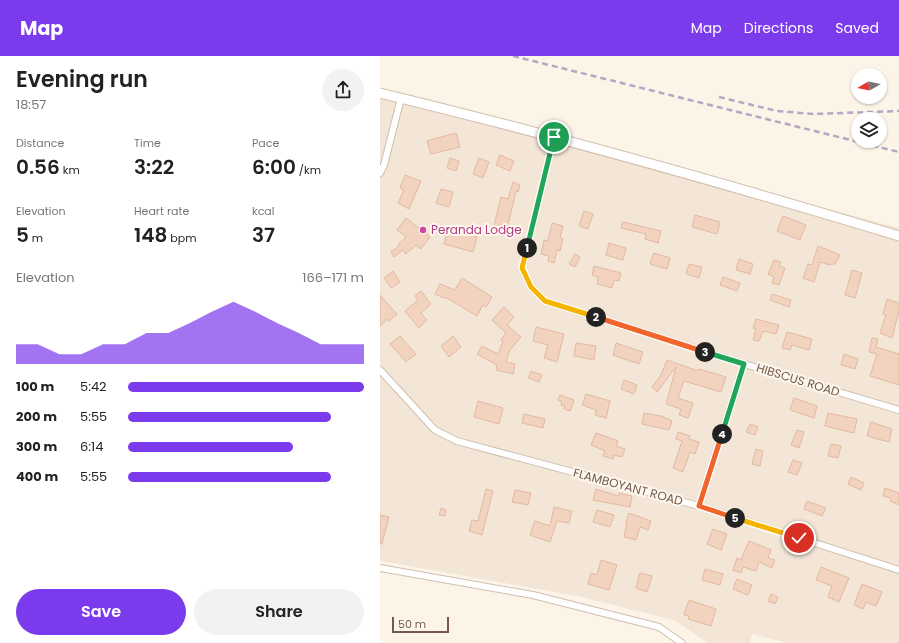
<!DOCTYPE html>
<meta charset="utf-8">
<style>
body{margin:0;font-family:Poppins,sans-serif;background:#f2f2f2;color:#222;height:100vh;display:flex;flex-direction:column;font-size:15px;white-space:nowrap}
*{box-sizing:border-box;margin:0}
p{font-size:13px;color:#767676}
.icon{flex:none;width:22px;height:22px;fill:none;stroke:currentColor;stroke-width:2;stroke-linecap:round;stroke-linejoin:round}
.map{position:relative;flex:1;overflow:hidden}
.side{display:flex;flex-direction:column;background:#fff;width:380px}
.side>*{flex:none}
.needle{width:26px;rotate:261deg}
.buttons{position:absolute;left:471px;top:12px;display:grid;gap:8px}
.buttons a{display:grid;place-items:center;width:36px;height:36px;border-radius:50%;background:#fff;box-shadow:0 1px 3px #0004;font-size:20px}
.scale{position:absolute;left:12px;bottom:10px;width:57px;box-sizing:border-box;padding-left:4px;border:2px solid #755a4c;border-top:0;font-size:11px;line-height:14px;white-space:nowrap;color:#755a4c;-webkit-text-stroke:3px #fff8ee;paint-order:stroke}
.pin{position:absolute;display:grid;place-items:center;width:34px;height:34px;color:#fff;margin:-17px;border:2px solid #fff;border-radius:50%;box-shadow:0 1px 4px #0007}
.km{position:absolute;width:20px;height:20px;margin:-10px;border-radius:50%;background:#222;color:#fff;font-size:11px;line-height:20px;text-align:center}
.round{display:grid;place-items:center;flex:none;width:42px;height:42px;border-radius:21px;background:#f2f2f2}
.overview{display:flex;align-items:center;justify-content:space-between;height:68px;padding:0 16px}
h1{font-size:22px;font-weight:600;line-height:30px}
.figures{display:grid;grid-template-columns:repeat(3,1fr);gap:6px;height:68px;padding:4px 16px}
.figures div{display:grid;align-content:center}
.figures b{font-size:20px;font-weight:600}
.figures small{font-size:11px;font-weight:400}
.figures p{font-size:11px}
.chart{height:112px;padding:8px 16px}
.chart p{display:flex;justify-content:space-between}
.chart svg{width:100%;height:72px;margin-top:4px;fill:#7c3aed;opacity:.7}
.action{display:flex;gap:8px;margin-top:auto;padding:8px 16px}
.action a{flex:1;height:46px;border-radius:24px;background:#7c3aed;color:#fff;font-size:16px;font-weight:600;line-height:46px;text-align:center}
.action a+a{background:#f2f2f2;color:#222}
ul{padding:0 16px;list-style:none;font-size:13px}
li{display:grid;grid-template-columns:64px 48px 1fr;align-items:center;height:30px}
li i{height:10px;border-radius:5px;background:#7c3aed}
header{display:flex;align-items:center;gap:24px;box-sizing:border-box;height:56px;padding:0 20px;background:#7c3aed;color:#fff}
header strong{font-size:19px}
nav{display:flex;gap:22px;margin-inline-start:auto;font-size:14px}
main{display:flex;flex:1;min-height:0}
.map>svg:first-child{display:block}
.residential{fill:#f3e6d6}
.building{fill:#f1d3bf;stroke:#e3b9a0}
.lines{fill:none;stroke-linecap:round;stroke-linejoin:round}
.street-casing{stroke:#d0beb0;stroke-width:8}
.secondary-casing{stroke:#d2beae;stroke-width:11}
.street{stroke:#fff;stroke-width:6}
.secondary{stroke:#fff;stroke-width:9}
.rail{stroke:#b7a5c6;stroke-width:2.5;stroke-dasharray:6 4;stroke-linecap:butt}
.split-1-casing{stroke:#fff;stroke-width:8}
.split-2-casing{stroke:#fff;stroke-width:8}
.split-3-casing{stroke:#fff;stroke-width:8}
.split-4-casing{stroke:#fff;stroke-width:8}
.split-5-casing{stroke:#fff;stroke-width:8}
.split-6-casing{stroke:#fff;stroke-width:8}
.split-1{stroke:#22a559;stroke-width:5}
.split-2{stroke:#f5b400;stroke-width:5}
.split-3{stroke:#f0652b;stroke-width:5}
.split-4{stroke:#22a559;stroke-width:5}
.split-5{stroke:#f0652b;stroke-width:5}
.split-6{stroke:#f5b400;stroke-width:5}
.hotel-dot{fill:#d1479c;stroke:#fff8ee;stroke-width:1.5}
.labels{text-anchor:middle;stroke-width:4;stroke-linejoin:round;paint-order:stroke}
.hotel-label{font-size:12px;fill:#b23c85;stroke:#fff8ee;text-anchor:start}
.street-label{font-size:12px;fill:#755a4c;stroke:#fff8ee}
</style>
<header>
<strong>Map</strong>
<nav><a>Map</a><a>Directions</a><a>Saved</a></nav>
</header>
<main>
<section class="side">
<div class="overview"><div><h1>Evening run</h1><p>18:57</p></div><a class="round"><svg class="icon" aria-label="share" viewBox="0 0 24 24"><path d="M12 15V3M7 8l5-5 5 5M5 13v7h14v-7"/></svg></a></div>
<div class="figures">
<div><p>Distance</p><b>0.56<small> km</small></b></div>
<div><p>Time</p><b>3:22</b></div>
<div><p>Pace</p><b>6:00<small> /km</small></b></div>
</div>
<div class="figures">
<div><p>Elevation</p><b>5<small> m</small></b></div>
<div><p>Heart rate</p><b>148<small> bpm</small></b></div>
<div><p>kcal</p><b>37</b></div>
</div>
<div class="chart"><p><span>Elevation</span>166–171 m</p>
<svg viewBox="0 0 160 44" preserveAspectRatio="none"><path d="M0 44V32L10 32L20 38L30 38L40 32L50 32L60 25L70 25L80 19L90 12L100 6L110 12L120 19L130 25L140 32L150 32L160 32V44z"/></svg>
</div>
<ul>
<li><b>100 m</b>5:42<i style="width:100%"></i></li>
<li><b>200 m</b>5:55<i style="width:86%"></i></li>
<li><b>300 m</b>6:14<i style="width:70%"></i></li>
<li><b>400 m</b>5:55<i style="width:86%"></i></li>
</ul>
<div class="action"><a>Save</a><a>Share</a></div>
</section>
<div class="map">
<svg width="519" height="587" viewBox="0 0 519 587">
<rect width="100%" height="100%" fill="#fcf4e7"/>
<path class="residential" d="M 0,33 L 519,172 L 519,587 L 408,587 L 372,578 L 370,587 L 328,587 L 294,564 L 197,540 L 0,505 Z"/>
<path class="building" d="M 76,77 L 80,91 L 51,98 L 47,85 Z
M 120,99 L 134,105 L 130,115 L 116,109 Z
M 70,102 L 79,105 L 76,115 L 67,112 Z
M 99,102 L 109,106 L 103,122 L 93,118 Z
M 25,119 L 41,125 L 29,153 L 18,147 L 24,134 L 20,132 Z
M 133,126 L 140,129 L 138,136 L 136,135 L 126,177 L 113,174 L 121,141 L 128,143 Z
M 61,133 L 73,136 L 69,151 L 56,147 Z
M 204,155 L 213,158 L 208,173 L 199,170 Z
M 315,159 L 340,166 L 337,178 L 312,171 Z
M 403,160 L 426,169 L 420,184 L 397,175 Z
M 26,162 L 50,181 L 41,193 L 36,189 L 26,198 L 23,194 L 14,201 L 11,196 L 19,190 L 18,189 L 26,181 L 17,174 Z
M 243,166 L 281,175 L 278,187 L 265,183 L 266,178 L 241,172 Z
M 172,167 L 183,170 L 180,182 L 183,183 L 180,195 L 177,194 L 174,207 L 168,205 L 169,200 L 161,198 L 164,184 L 168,185 Z
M 68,173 L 97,181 L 93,196 L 64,188 Z
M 229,187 L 246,192 L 243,204 L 226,199 Z
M 438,190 L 460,199 L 455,208 L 452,208 L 450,209 L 440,206 L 434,226 L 423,222 L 428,208 L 432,209 Z
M 274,197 L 290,202 L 287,213 L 270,208 Z
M 195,198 L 200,201 L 195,211 L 189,208 Z
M 359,203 L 373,208 L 370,218 L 356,214 Z
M 394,204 L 401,206 L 399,210 L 405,212 L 399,229 L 392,227 L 394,221 L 388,218 Z
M 309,208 L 322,211 L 319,222 L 306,218 Z
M 214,210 L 241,217 L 239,225 L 234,224 L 232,232 L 217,228 L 218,221 L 212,219 Z
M 472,214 L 482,217 L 475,242 L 465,239 Z
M 13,215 L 20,226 L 11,232 L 4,222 Z
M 343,221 L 360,227 L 357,235 L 340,229 Z
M 82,222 L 112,241 L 106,251 L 103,249 L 97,260 L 65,241 L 64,242 L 55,238 L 60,228 L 75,234 Z
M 41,235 L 51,248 L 41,257 L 47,264 L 39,272 L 25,255 L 38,244 L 35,240 Z
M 392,238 L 411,244 L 409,251 L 390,244 Z
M 0,239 L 17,258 L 9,265 L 8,263 L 0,270 Z
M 507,243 L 519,247 L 519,255 L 512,282 L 500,277 L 506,259 L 503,258 Z
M 124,251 L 134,261 L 127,269 L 141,281 L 130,294 L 126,306 L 135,308 L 133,318 L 116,314 L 117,309 L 97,298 L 102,290 L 118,298 L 123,285 L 121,284 L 126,277 L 112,264 Z
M 376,263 L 399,269 L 396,278 L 383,275 L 379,285 L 373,284 L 376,273 L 373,272 Z
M 156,271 L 184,278 L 177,306 L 164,302 L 168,289 L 153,285 Z
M 407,276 L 432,283 L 429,294 L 412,289 L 410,294 L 402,292 Z
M 20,280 L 36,298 L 26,306 L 10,288 Z
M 73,280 L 81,291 L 69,301 L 61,290 Z
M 492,282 L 498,283 L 496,291 L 519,298 L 519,329 L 490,320 L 497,298 L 489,296 Z
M 196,287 L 216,290 L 214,304 L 194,300 Z
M 236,287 L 263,296 L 259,308 L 233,299 Z
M 464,298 L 478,303 L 475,313 L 461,309 Z
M 287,304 L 318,315 L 319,313 L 346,321 L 341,336 L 304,325 L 298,342 L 313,347 L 308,362 L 299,359 L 301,353 L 286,348 L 296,311 L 277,336 L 272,331 L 281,319 Z
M 151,315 L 162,319 L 159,326 L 148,322 Z
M 244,324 L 257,329 L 254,338 L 241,333 Z
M 206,338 L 230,345 L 226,362 L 215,359 L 216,354 L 202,349 Z
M 180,339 L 194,344 L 190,355 L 184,353 L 185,350 L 181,349 L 182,346 L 178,344 Z
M 414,342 L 437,350 L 434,362 L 410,354 Z
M 98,345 L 123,352 L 119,368 L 94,361 Z
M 264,357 L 281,360 L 292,365 L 289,374 L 262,368 Z
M 448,357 L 477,363 L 474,377 L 445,370 Z
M 144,358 L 165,363 L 163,372 L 142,367 Z
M 491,366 L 512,373 L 509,386 L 487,380 Z
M 370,368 L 378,371 L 375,379 L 366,376 Z
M 417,374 L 424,376 L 419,392 L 411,389 Z
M 298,376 L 310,380 L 309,383 L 319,386 L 315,398 L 310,396 L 303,416 L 293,412 L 302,385 L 296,383 Z
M 216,377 L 238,385 L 236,390 L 245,393 L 242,401 L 234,399 L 233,403 L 223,400 L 225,395 L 211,389 Z
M 451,388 L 461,390 L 458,402 L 448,400 Z
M 376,393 L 383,395 L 380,410 L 372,408 Z
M 413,404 L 422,407 L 417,419 L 408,416 Z
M 471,421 L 484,427 L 481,434 L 468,428 Z
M 505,432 L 519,437 L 519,449 L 510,445 L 511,442 L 503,440 Z
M 106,433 L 113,435 L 102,479 L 89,475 L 92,464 L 98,465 Z
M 216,433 L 238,440 L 239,437 L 252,440 L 250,451 L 213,444 Z
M 135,434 L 151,437 L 148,449 L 132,446 Z
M 427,445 L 446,452 L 442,460 L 424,453 Z
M 174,451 L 192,455 L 189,467 L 177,465 L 170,486 L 150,479 L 155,465 L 170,470 Z
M 61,452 L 66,454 L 65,460 L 59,459 Z
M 217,454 L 234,459 L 230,471 L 213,466 Z
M 249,457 L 271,465 L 268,474 L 260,471 L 256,484 L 244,481 L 247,466 L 246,466 Z
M 0,459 L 9,461 L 2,488 L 0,488 Z
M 333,473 L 347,478 L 341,494 L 327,488 Z
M 369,485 L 391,494 L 388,502 L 395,504 L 392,512 L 379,506 L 376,515 L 363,511 L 361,517 L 353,514 L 357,502 L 361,504 Z
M 221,504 L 237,509 L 229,534 L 208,528 L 211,517 L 217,519 Z
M 441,511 L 469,522 L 459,546 L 448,541 L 452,530 L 436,524 Z
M 325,513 L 343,518 L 340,529 L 322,524 Z
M 260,517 L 272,520 L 267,536 L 256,532 Z
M 357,523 L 372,529 L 368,539 L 353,533 Z
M 482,528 L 502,536 L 496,550 L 486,546 L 483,553 L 474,549 Z
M 391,538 L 398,541 L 395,548 L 388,545 Z
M 309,544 L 336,553 L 331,570 L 308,563 L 309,560 L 304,559 Z"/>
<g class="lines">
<g class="street-casing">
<path id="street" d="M 174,81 L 142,213 L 151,231 L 165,245 L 364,308 L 519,354
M 0,117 L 4,109 L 21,42
M 0,314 L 55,374 L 77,385 L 319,450 L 519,514
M 319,450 L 364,308
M 0,512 L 153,539 L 279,571 L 302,587"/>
</g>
<g class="secondary-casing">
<path id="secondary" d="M 0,37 C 174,79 347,128 519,180"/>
</g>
<use href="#street" class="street"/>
<use href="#secondary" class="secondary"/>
<path class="rail" d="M 133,0 L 519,96
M 339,41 L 397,55 L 433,58 L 519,55"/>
</g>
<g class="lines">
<g class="split-1-casing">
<path id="split-1" d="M 147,192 L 174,81"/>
</g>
<g class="split-2-casing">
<path id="split-2" d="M 147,192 L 142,212 L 151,231 L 165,245 L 216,261"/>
</g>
<g class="split-3-casing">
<path id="split-3" d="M 216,261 L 325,296"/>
</g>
<g class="split-4-casing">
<path id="split-4" d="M 325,296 L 364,308 L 342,378"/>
</g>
<g class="split-5-casing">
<path id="split-5" d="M 342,378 L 319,450 L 355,462"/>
</g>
<g class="split-6-casing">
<path id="split-6" d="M 355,462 L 419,482"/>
</g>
<use href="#split-1" class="split-1"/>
<use href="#split-2" class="split-2"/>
<use href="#split-3" class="split-3"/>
<use href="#split-4" class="split-4"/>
<use href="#split-5" class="split-5"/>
<use href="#split-6" class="split-6"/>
</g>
<circle class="hotel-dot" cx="43" cy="174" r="4"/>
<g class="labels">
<g class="hotel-label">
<text x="51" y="178">Peranda Lodge</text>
</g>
<g class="street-label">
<text transform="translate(418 324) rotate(17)" y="4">HIBSCUS ROAD</text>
<text transform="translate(248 431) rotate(15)" y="4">FLAMBOYANT ROAD</text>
</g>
</g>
</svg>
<div class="buttons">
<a><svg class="needle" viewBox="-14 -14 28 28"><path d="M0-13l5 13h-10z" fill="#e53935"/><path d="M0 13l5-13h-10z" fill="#767676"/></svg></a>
<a><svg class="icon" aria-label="layers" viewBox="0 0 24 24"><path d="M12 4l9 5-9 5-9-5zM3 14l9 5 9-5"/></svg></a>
</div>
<div class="scale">50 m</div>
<div class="pin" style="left:174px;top:81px;background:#1e9e55"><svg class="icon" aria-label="arrive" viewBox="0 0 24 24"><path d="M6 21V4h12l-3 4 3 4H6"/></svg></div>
<div class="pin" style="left:419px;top:482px;background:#d93025"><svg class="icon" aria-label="check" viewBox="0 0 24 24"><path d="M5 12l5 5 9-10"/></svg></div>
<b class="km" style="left:147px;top:192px">1</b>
<b class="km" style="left:216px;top:261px">2</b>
<b class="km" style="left:325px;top:296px">3</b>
<b class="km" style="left:342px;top:378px">4</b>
<b class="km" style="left:355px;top:462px">5</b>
</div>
</main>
